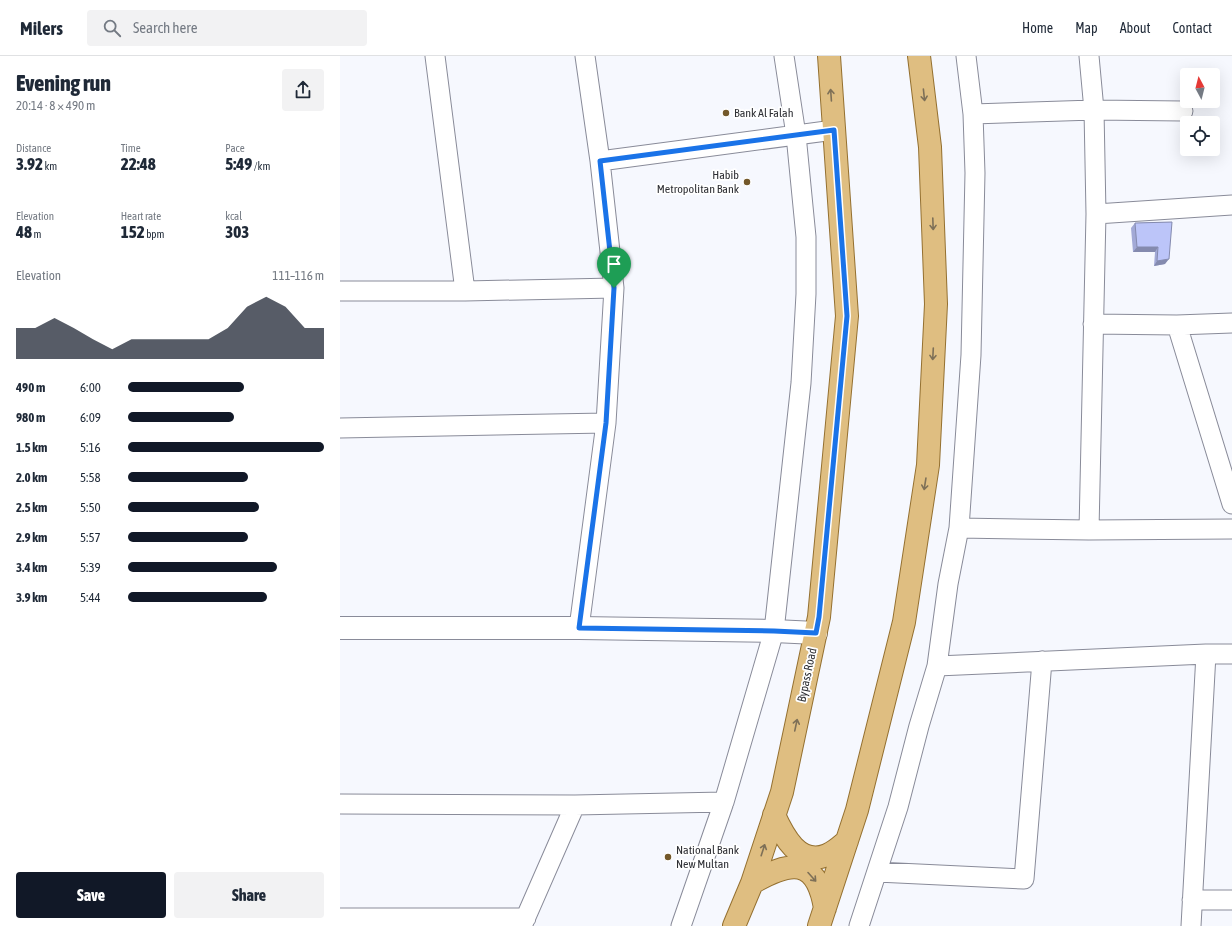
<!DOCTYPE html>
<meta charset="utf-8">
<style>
body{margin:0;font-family:"Asap Condensed",sans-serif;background:#f2f2f3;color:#1f2937;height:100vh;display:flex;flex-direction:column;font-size:15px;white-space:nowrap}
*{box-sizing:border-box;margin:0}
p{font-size:13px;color:#747a83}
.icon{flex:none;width:22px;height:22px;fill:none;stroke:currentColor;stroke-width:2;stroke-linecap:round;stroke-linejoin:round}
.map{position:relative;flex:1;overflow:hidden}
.side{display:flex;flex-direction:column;background:#fff;width:340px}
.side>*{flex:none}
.needle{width:26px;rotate:353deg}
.buttons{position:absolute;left:840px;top:12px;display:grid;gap:8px}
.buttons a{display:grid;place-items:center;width:40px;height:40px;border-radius:4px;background:#fff;box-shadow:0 4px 16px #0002;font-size:20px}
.pin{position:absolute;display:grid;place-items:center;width:34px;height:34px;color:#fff;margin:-41px -17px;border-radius:50% 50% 50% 0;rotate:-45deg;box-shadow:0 0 4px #0007}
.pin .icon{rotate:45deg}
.round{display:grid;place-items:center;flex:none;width:42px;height:42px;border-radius:4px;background:#f2f2f3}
.overview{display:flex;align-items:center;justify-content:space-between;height:68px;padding:0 16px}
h1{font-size:22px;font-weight:800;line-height:30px}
.metrics{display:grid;grid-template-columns:repeat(3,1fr);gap:6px;height:68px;padding:4px 16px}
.metrics div{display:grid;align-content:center}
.metrics b{font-size:17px;font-weight:800}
.metrics small{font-size:11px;font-weight:400}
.metrics p{font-size:11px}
.chart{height:112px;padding:8px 16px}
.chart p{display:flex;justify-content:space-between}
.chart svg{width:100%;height:72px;margin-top:4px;fill:#111827;opacity:.7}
.button{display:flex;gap:8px;margin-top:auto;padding:8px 16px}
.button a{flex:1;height:46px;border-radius:4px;background:#111827;color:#fff;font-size:16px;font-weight:800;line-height:46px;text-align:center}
.button a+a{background:#f2f2f3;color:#1f2937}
ul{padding:0 16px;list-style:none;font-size:13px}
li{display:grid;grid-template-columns:64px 48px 1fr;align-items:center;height:30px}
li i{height:10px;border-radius:5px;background:#111827}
header{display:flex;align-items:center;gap:24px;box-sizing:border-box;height:56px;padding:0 20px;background:#fff;border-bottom:1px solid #e0e1e3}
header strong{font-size:19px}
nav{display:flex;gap:22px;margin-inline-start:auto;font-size:14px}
.search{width:280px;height:36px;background:#f2f2f3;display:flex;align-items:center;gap:10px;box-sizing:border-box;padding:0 14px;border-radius:4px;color:#747a83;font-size:15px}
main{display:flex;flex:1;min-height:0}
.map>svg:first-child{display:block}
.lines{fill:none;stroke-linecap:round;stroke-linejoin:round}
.minor-casing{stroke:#898b99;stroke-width:21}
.tertiary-casing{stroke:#898b99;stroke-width:24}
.primary-casing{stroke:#947030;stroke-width:24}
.minor{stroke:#fff;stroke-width:19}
.tertiary{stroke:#fff;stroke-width:22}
.primary{stroke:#dfbe81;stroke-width:22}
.wall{fill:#a2a9d6}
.shaded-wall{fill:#848aae}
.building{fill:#bcc5f9;stroke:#848aae}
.oneway{stroke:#7e7057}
.route-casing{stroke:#fff;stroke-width:8}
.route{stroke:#1a73e8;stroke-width:5}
.poi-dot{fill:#73582a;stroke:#fff;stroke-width:1.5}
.labels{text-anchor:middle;stroke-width:3.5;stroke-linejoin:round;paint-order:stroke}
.poi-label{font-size:12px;fill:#2f3035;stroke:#fff;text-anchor:start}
.street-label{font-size:12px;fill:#2f3035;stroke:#fff}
</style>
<header>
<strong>Milers</strong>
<div class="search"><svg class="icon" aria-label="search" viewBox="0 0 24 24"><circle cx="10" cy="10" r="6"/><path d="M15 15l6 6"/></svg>Search here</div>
<nav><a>Home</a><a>Map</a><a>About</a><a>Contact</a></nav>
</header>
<main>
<section class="side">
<div class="overview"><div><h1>Evening run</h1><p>20:14 · 8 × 490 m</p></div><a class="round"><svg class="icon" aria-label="share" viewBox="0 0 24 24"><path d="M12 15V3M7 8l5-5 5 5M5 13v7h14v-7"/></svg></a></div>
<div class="metrics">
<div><p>Distance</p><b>3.92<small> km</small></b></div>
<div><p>Time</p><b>22:48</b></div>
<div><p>Pace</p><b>5:49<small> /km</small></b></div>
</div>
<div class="metrics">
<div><p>Elevation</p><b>48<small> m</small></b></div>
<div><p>Heart rate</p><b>152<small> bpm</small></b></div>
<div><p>kcal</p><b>303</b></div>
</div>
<div class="chart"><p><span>Elevation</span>111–116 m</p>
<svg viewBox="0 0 160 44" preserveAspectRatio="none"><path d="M0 44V25L10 25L20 19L30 25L40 32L50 38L60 32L70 32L80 32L90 32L100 32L110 25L120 12L130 6L140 12L150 25L160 25V44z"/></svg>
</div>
<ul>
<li><b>490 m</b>6:00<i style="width:59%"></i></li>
<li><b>980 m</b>6:09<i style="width:54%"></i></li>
<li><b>1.5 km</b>5:16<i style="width:100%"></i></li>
<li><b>2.0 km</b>5:58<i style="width:61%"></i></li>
<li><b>2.5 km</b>5:50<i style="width:67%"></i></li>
<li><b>2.9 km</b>5:57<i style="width:61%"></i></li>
<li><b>3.4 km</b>5:39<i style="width:76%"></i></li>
<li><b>3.9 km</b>5:44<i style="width:71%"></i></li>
</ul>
<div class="button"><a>Save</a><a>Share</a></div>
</section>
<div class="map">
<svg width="892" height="870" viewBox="0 0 892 870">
<rect width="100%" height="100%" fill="#f6f8fe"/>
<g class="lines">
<g class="minor-casing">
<path id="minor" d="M 95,0 L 125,235
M 749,0 L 754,54 L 756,158 L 749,474
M 633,58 L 754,54 L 843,55
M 260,105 L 494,74
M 756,158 L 892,149
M 0,235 L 125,235 L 274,232
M 753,268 L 837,269 L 892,267
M 837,269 L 892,448
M 0,372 L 266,367
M 619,472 L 749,474 L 892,473
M 239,572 L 266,367 L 274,232 L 260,105 L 245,0
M 597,610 L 866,598 L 892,598
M 0,748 L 235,749
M 537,816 L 684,823 L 702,605
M 852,844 L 892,844
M 0,862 L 186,862
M 182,870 L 235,749 L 384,746
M 341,870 L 384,746 L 434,575 L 461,327 L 466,238 L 466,181 L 456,79 L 444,0
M 519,870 L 558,751 L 579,670 L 597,610 L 608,528 L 619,472 L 631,299 L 635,117 L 633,58 L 626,0
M 851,870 L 866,598"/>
</g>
<g class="tertiary-casing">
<path id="tertiary" d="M 0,572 L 239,572 L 434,575 L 476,577"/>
</g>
<g class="primary-casing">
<path id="primary" d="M 434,759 C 443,779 459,811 487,799 C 495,796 501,790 507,785
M 412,827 C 450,805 476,800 485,852
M 394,870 L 412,827 L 442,736 L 479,561 L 507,260 L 489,0
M 479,870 L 517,754 L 564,566 L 588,409 L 596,248 L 590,91 L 579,0"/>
</g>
<use href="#minor" class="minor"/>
<use href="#tertiary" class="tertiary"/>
<use href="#primary" class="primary"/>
</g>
<path class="wall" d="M 832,166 L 825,208 L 814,210 L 815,196 L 793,196 L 791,172 L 795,167 Z"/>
<path class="shaded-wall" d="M 797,191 L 818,191 L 815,196 L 793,196 Z
M 829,203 L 825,208 L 814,210 L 817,205 Z"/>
<path class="building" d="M 832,166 L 829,203 L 817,205 L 818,191 L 797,191 L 795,167 Z"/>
<defs><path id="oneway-shaft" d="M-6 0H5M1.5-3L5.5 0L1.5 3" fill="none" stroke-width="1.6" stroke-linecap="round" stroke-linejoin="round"/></defs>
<g class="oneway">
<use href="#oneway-shaft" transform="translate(491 39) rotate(-94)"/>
<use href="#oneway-shaft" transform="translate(584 39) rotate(84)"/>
<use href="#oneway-shaft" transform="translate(593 168) rotate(88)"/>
<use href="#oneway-shaft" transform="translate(593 298) rotate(93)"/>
<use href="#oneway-shaft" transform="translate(585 428) rotate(99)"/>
<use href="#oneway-shaft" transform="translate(456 669) rotate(-78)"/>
<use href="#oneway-shaft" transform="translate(423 794) rotate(-72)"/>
<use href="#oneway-shaft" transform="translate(472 821) rotate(48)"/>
</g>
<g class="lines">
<g class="route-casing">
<path id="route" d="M 494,74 L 507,260 L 479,561 L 476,577 L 434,575 L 239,572 L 266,367 L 274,232 L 260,105 Z"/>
</g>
<use href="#route" class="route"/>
</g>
<g class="poi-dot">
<circle cx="386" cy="57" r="4"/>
<circle cx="407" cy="126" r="4"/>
<circle cx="328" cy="801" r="4"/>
</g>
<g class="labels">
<g class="poi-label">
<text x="394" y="61">Bank Al Falah</text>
<text x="399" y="123" text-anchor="end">Habib<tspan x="399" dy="14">Metropolitan Bank</tspan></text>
<text x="336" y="798">National Bank<tspan x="336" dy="14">New Multan</tspan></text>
</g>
<g class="street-label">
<text transform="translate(467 619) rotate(-78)" y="4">Bypass Road</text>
</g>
</g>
</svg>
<div class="buttons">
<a><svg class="needle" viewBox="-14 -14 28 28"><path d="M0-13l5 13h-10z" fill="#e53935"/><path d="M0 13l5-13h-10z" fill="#747a83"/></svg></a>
<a><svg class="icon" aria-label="locate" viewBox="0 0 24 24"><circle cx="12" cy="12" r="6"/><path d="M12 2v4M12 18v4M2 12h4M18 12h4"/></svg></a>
</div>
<div class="pin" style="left:274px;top:232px;background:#1e9e55"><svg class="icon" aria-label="arrive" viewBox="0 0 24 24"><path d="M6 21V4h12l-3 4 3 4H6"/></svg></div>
</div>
</main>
